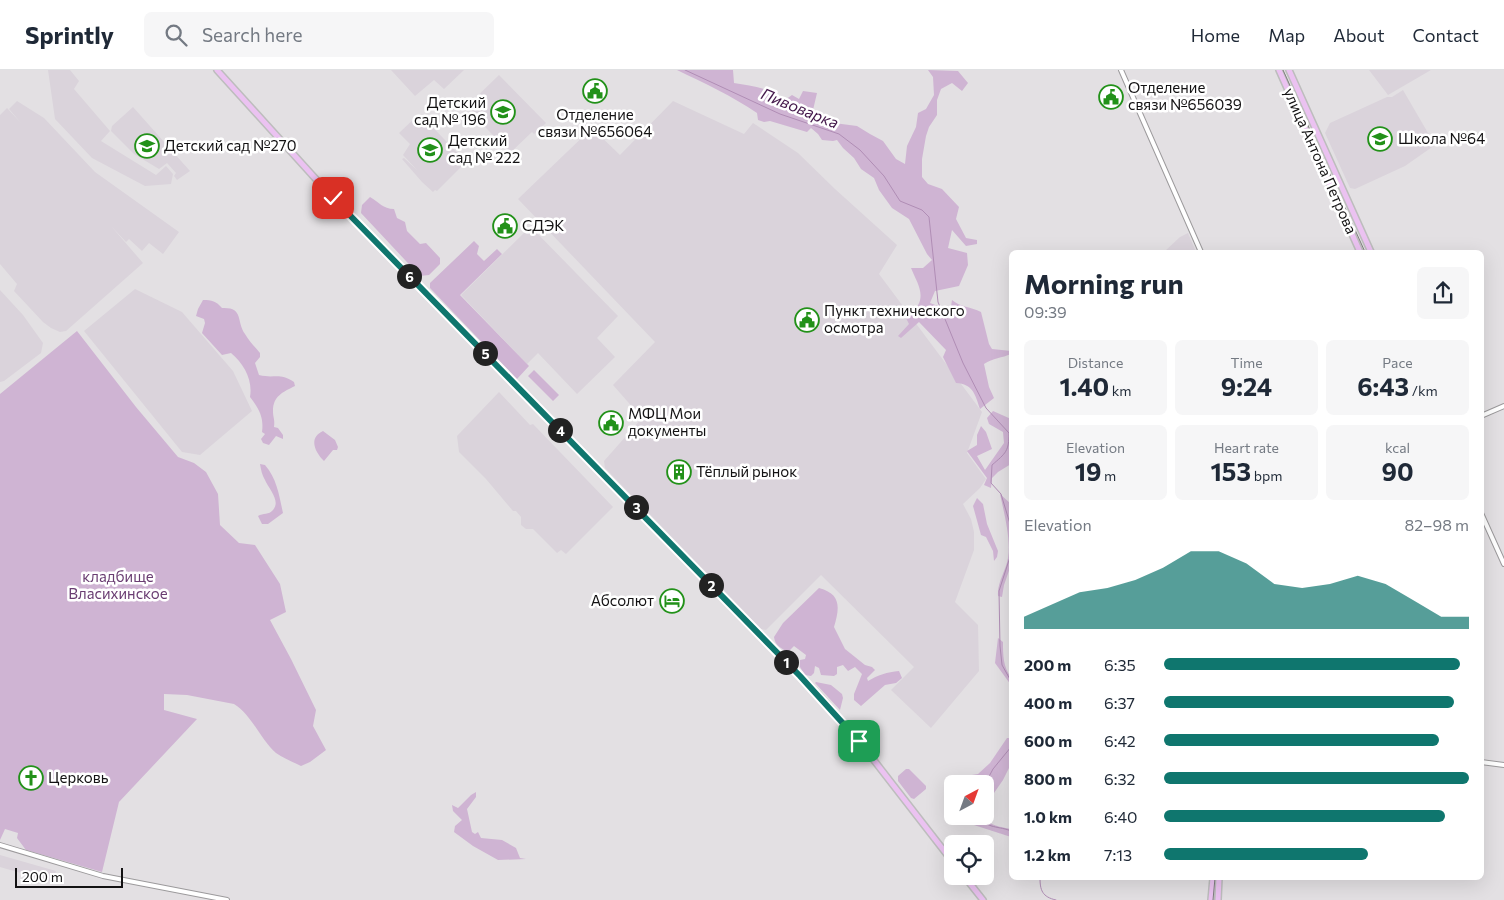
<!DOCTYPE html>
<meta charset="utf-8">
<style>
body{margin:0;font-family:Commissioner,sans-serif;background:#f6f6f7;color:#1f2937;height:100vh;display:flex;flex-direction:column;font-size:19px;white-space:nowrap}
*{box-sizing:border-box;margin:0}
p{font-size:16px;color:#747a83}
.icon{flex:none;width:28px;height:28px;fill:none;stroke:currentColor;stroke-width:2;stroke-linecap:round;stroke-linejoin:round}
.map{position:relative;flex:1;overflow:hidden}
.drawer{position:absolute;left:1009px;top:180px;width:475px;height:630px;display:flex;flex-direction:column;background:#fff;border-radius:8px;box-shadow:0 5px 20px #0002}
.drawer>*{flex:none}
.needle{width:32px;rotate:41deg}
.fabs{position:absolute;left:944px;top:705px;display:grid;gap:10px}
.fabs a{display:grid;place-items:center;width:50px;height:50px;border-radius:8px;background:#fff;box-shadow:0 5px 20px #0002;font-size:25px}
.scale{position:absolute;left:15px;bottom:12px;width:108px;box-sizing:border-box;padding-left:5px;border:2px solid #131213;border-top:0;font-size:14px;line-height:18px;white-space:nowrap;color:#131213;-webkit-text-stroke:4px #fff;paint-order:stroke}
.pin{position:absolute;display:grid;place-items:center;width:42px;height:42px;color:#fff;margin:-21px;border-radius:10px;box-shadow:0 2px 8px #0006}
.km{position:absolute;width:25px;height:25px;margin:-12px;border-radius:50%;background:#222;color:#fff;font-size:14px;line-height:25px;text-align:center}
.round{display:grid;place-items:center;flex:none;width:52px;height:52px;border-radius:8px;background:#f6f6f7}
.summary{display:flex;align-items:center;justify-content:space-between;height:85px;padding:0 15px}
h1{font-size:28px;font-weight:700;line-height:38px}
.figures{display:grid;grid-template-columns:repeat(3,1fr);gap:8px;height:85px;padding:5px 15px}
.figures div{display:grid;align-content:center;border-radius:8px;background:#f6f6f7;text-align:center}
.figures b{font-size:25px;font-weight:700}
.figures small{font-size:14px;font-weight:400}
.figures p{font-size:14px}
.chart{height:140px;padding:10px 15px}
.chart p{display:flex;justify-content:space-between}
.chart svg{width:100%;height:90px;margin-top:5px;fill:#0f766e;opacity:.7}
ul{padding:0 15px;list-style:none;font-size:16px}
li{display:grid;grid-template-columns:80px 60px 1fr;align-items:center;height:38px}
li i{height:12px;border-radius:6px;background:#0f766e}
header{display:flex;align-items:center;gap:30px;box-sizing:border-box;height:70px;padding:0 25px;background:#fff;border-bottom:1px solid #e0e1e3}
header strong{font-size:24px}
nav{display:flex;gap:28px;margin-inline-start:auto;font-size:18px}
.search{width:350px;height:45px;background:#f6f6f7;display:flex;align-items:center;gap:12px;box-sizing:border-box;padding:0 18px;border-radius:8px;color:#747a83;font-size:19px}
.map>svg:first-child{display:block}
.built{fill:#dad3db}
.green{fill:#cfb4d3}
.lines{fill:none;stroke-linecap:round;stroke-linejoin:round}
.stream{stroke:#b08db5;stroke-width:1}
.minor-casing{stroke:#9c9a9c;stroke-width:6}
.major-casing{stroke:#bdbdbd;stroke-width:8}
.minor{stroke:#fff;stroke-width:4}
.major{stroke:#ebc2f1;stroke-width:5}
.tram{stroke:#817f81;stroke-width:1}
.route-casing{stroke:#fff;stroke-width:10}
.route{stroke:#0f766e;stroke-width:6}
.labels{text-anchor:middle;stroke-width:5;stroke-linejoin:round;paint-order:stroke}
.poi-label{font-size:15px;fill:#131213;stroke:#fff;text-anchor:start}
.street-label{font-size:15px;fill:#131213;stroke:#fff}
.park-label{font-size:15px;fill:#6a3d72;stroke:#fff}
.water-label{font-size:16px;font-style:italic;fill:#43174a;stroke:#fff}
</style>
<header>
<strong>Sprintly</strong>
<div class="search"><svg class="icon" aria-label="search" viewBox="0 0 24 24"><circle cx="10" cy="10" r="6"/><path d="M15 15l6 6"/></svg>Search here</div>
<nav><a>Home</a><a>Map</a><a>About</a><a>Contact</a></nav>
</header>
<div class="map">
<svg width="1504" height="830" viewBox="0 0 1504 830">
<rect width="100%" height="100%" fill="#e3e0e3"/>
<path class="built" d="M 48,0 L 70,0 L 79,11 L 74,19 L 110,61 L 101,71 L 156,105 L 166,96 L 173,104 L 171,114 L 145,116 L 92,88 L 55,49 Z
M 391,0 L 464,0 L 444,19 L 434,10 L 415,26 Z
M 1369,0 L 1431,0 L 1388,25 Z
M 499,5 L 546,53 L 534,64 L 532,62 L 510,83 L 466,37 Z
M 1403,20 L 1435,75 L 1405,96 L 1355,119 L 1350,118 L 1325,63 L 1330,53 L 1387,27 L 1392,27 Z
M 17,31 L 44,48 L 95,102 L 179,162 L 163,184 L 149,173 L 142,181 L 129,169 L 126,172 L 111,156 L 143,193 L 66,261 L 60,262 L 51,258 L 43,252 L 14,221 L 17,214 L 0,194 L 0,45 L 7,38 L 21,53 L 9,39 Z
M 673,31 L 744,64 L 753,53 L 798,83 L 835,119 L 897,175 L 879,204 L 982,342 L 967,383 L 986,409 L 980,418 L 963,434 L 971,449 L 974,462 L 974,480 L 955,532 L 978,555 L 979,601 L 931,658 L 891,620 L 914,597 L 821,505 L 766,560 L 761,559 L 605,398 L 604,391 L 642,348 L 613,315 L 655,272 L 518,129 L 592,58 L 620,85 Z
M 133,37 L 165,73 L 190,101 L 177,110 L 174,106 L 176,103 L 167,93 L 159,99 L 134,84 L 111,61 L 112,56 Z
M 418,45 L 421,45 L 466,92 L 437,121 L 435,120 L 433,122 L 422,112 L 402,89 L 404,88 L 417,100 L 403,85 L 410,74 L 399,63 Z
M 530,157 L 532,158 L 618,246 L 597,268 L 615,287 L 577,324 L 538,283 L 527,294 L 461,225 Z
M 1188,163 L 1196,182 L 1164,182 L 1180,167 Z
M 135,219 L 182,242 L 233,301 L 252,341 L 200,385 L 182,382 L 84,261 Z
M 0,220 L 23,245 L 43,273 L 41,283 L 4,311 L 0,312 Z
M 499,322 L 530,355 L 533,354 L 613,437 L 566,484 L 561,480 L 557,483 L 533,459 L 526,459 L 521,455 L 521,447 L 516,441 L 513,441 L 486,409 L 459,382 L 457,366 Z
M 0,785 L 56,801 L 52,812 L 0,797 Z"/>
<path class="green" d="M 677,0 L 733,0 L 734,13 C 752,16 771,18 785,30 L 792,25 L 799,29 L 803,21 L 817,23 L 813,40 L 820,42 L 834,53 L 857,56 L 870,64 L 883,71 L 896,89 L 905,94 L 907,76 L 916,57 L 918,43 L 926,39 L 934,25 L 933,7 L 928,0 L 958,1 L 968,13 L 962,21 L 952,13 L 941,19 L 937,30 L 937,45 L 929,57 L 926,66 L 922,89 L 922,107 L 928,114 L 942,119 L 959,137 L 956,149 L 966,168 L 977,170 L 977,174 L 966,176 L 952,160 L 948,178 L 967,183 L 968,195 L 959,216 L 935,221 L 930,233 L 938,236 L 949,249 L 952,230 C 960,237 971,237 981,242 L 989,274 L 992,279 L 1011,281 L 1011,284 C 1002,288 993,288 984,294 L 989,317 L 994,328 L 980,339 C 975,324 973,314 956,313 L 943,287 L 946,280 L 919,252 L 901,268 L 898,266 L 909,254 L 903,242 L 912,243 C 928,227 918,215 911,198 L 923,198 L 932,190 L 927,184 L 909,149 L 892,138 L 879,120 L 874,108 L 861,99 L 854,88 L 843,78 L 837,70 L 833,71 L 822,70 L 818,64 L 811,58 L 807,62 L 770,51 L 764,52 L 758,50 L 757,43 C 732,26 704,13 677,0 Z
M 370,127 C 379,132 383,139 394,139 L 397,148 L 405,152 L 407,161 L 420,174 L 426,173 L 440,188 L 440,194 L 429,205 L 420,206 L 361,143 L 362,135 Z
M 474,171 L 479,176 L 477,184 L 484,191 L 497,179 L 502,184 L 460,225 L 529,296 L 517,309 L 430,218 L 430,213 Z
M 203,230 C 212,230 216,231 222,238 C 244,237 236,251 245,264 C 249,271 255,277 260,283 L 260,287 L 255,293 L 259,305 C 275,309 279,302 294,312 L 295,316 C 283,322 273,326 273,341 C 273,348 275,349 274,357 L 278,358 L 283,365 L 283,369 L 276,366 L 269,375 L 263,373 L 261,369 L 265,364 L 262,362 C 264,347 259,339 250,327 C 253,310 244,294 231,283 L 222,285 L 202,263 L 205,253 L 204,249 L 196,246 L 198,239 Z
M 77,261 L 136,337 L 178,387 L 194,393 L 206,402 L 218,424 L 220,455 L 239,473 L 255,475 L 280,514 L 286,542 L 270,550 L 291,589 L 316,640 L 313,656 L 326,680 L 310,692 L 301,696 C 293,692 283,688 276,683 C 260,669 252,645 234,634 L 187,625 L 164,624 L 164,640 L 197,649 L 119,732 L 102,802 L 26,780 L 17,768 L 18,763 L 5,759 L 0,770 L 0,324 Z
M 534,300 L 559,325 L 553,331 L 528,306 Z
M 993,341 L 1011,349 L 1011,394 L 998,402 L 992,408 L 991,418 L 984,415 L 987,408 L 967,381 L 977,375 L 977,365 L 981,356 L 986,362 L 992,379 L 977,386 L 985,400 L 1004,373 L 1003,362 L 989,354 L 987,348 Z
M 323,361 L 335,370 L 338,377 L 337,380 L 333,380 L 324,391 C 315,382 308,368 323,361 Z
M 260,394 L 265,395 C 277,409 279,425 283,443 L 268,454 L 262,454 L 258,446 C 263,443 269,445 273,440 C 281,431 269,419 265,410 C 262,405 261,400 260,394 Z
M 1000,424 L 1011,434 L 1011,495 L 1004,515 L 1002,527 L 998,526 C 997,512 1006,501 1008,488 C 1011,468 1004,443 1000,424 Z
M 977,428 L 983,434 L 987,454 L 998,481 L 997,487 L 994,491 L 993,481 L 986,467 L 981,465 L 973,436 Z
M 819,518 C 841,524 840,537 834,557 L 845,579 L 865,595 L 872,597 L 875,600 L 867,608 L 868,611 C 878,605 887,602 899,601 L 902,608 L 896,613 L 885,615 L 861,636 L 854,630 L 854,624 L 862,604 L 855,597 L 848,601 L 843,595 L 837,597 L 837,604 L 834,606 L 821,605 L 819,598 L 815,596 L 814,603 L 811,606 L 805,605 L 800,597 L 800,590 L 805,589 L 806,585 L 794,576 L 788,582 C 780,578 775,575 774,567 L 783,553 Z
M 998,568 L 1003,572 C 1003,585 1003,597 1011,607 L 1011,615 L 995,593 Z
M 816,612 L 831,615 L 842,624 L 843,628 L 840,640 L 815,613 Z
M 1007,668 L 1011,668 L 1011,694 L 1003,710 L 985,736 L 985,714 L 959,714 L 966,706 L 978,704 L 990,693 Z
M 906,699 L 909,699 L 926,716 L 926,719 L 914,729 L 911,728 L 898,711 L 898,706 Z
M 476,722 L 476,727 L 467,739 L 472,762 L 475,764 L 478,762 L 481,768 L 502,770 L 516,778 L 520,788 L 526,789 L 498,790 L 473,776 L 454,762 L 455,756 L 462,750 L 453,741 L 452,735 L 458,738 L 471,725 Z
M 970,746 L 984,746 C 988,756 1002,757 1011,759 L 1011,767 L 974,755 Z"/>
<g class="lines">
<path class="stream" d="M 685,0 L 780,44 L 839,64 L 860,80 L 884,106 L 900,131 L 922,140 L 929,147 L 938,232 L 963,293 L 986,338 L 1009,363 C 1009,381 1006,383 992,395 L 991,413 L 1001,424 L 1011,457
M 1011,484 L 999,521 L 1000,576 L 1002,595 L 1011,611
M 985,714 L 993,699 L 1011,677
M 980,746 C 984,759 1001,756 1011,761
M 1040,808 C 1040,820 1042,827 1056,830"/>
<g class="minor-casing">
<path id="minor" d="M 1121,0 L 1201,182
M 1481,346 L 1504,336
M 1481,443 L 1504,494
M 1481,692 L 1504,695
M 0,775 L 103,806 L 227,830"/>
</g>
<g class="major-casing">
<path id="major" d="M 217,0 L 333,128 L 819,625 L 859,671 L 952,791
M 1279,0 L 1360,182
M 1289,0 L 1371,182
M 964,806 L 983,830
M 1211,830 L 1213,808
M 1218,830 L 1219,808"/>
</g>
<use href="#minor" class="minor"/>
<use href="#major" class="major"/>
<path class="tram" d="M 1283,0 L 1365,182
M 1213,830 L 1215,808"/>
</g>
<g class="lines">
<g class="route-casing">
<path id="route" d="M 333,128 L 800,606 L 859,671"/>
</g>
<use href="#route" class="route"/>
</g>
<defs>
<g id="civic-ring" transform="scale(1.25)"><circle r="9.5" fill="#fff" stroke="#229119" stroke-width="1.5"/><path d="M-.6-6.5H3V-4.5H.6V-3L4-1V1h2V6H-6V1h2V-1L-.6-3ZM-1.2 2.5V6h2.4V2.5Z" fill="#229119"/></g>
<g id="school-ring" transform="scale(1.25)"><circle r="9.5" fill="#fff" stroke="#229119" stroke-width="1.5"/><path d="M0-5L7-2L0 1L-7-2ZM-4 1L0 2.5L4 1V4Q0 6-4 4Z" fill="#229119"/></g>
<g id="building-ring" transform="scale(1.25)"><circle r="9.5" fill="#fff" stroke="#229119" stroke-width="1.5"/><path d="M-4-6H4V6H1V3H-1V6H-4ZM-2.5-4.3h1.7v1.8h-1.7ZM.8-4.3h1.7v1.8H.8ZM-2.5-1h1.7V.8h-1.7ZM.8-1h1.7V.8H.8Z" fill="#229119"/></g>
<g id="hotel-ring" transform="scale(1.25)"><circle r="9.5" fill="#fff" stroke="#229119" stroke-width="1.5"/><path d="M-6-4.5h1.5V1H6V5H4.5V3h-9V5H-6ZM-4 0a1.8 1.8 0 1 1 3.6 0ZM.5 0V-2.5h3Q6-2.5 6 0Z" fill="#229119"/></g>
<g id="church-ring" transform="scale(1.25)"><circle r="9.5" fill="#fff" stroke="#229119" stroke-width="1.5"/><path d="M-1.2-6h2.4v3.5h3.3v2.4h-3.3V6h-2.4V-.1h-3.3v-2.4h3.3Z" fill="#229119"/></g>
</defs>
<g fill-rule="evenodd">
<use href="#civic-ring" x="595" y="21"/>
<use href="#civic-ring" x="1111" y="27"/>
<use href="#school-ring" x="503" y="42"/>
<use href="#school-ring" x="1380" y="69"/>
<use href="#school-ring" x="147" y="76"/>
<use href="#school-ring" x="430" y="80"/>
<use href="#civic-ring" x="505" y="156"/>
<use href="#civic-ring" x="807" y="250"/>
<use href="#civic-ring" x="611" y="353"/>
<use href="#building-ring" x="679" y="402"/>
<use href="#hotel-ring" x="672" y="531"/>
<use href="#church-ring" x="31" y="708"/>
</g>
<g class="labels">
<g class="poi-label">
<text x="1128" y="23">Отделение<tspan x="1128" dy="17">связи №656039</tspan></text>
<text x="486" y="38" text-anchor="end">Детский<tspan x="486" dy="17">сад № 196</tspan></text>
<text x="595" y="50" text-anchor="middle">Отделение<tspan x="595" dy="17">связи №656064</tspan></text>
<text x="1398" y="74">Школа №64</text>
<text x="448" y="76">Детский<tspan x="448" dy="17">сад № 222</tspan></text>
<text x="164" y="81">Детский сад №270</text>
<text x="522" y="161">СДЭК</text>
<text x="824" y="246">Пункт технического<tspan x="824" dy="17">осмотра</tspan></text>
<text x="628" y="349">МФЦ Мои<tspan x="628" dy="17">документы</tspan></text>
<text x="696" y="407">Тёплый рынок</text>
<text x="654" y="536" text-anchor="end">Абсолют</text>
<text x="48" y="713">Церковь</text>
</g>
<g class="street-label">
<text transform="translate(1320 91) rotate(66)" y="5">улица Антона Петрова</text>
</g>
<g class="park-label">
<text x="118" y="512">кладбище<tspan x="118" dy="17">Власихинское</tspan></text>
</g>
<g class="water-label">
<text transform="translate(800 38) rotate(22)" y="6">Пивоварка</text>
</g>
</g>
</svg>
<div class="fabs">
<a><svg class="needle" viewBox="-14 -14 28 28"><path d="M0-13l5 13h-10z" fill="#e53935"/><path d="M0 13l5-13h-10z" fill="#747a83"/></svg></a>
<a><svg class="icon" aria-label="locate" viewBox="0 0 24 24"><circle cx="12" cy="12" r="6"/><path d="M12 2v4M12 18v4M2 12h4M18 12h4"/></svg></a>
</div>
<div class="scale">200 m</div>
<div class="pin" style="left:859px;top:671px;background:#1e9e55"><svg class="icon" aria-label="arrive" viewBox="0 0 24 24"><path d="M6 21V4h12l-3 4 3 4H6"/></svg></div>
<div class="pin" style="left:333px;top:128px;background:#d93025"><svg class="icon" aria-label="check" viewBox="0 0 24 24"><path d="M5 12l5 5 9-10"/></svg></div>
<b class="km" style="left:786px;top:592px">1</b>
<b class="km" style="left:711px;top:515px">2</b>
<b class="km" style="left:636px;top:437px">3</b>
<b class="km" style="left:560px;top:360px">4</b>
<b class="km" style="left:485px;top:283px">5</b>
<b class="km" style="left:409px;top:206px">6</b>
<section class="drawer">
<div class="summary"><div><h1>Morning run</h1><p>09:39</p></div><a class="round"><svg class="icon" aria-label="share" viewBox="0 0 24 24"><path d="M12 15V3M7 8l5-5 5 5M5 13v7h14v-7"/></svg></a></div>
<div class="figures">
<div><p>Distance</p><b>1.40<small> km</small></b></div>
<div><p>Time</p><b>9:24</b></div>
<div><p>Pace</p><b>6:43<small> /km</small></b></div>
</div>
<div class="figures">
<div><p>Elevation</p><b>19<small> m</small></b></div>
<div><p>Heart rate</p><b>153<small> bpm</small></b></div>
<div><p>kcal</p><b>90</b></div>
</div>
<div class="chart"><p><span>Elevation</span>82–98 m</p>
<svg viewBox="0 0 160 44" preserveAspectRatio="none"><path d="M0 44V38L10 32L20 26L30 24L40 20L50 14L60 6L70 6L80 12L90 22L100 24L110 22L120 18L130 22L140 30L150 38L160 38V44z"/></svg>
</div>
<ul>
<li><b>200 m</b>6:35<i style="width:97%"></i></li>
<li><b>400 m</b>6:37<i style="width:95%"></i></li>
<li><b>600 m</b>6:42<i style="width:90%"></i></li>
<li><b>800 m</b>6:32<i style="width:100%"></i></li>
<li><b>1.0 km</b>6:40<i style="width:92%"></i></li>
<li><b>1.2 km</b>7:13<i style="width:67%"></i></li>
</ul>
</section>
</div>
